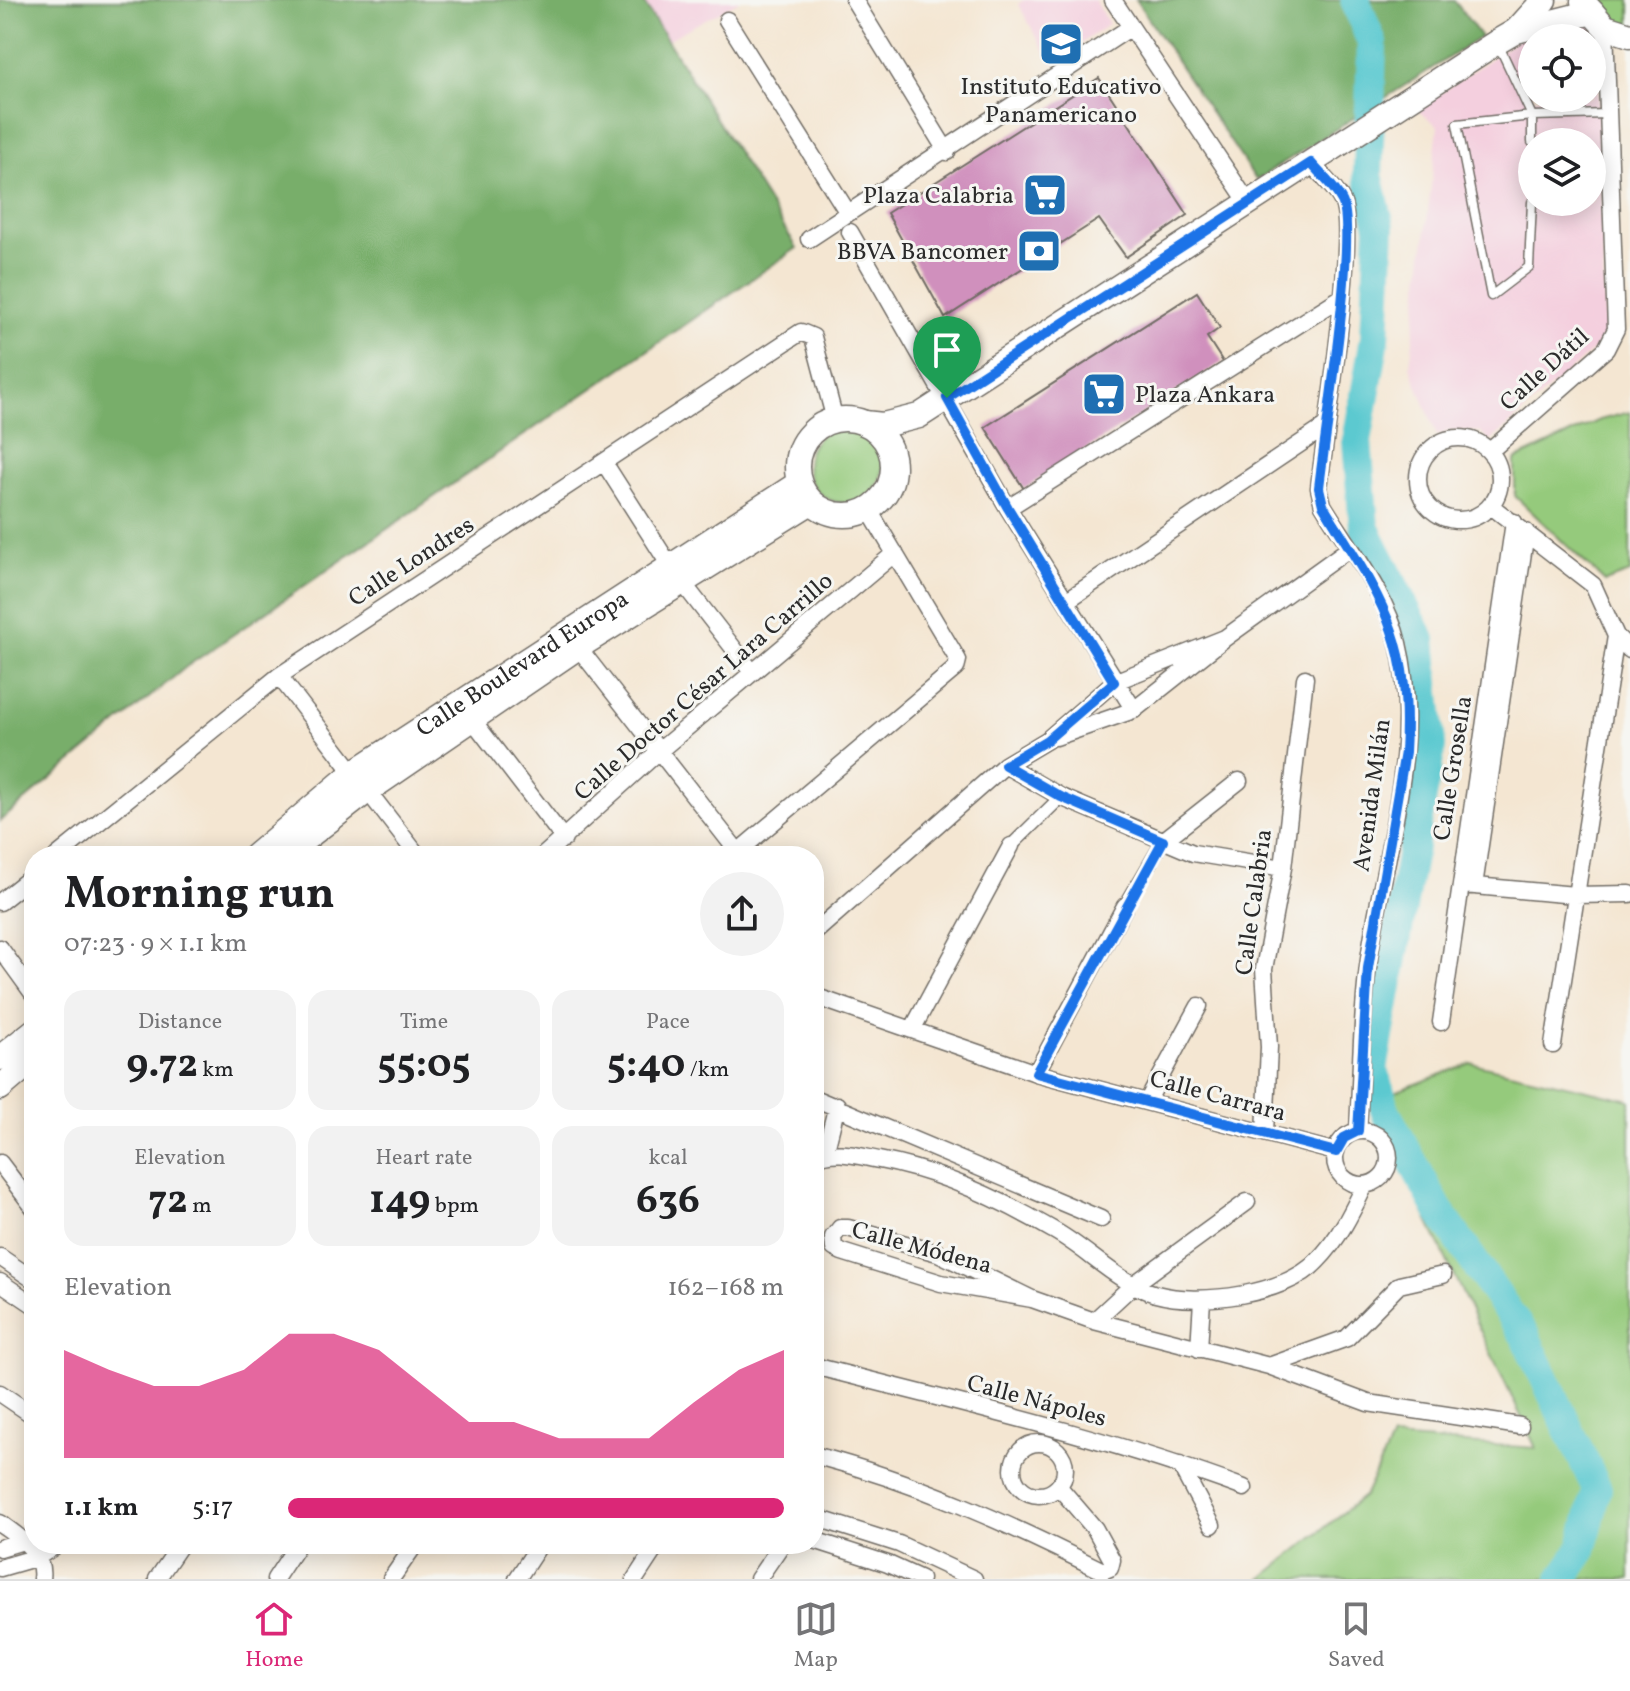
<!DOCTYPE html>
<meta charset="utf-8">
<style>
body{margin:0;font-family:Vollkorn,serif;background:#f2f2f2;color:#202124;height:100vh;display:flex;flex-direction:column;font-size:30px;white-space:nowrap}
*{box-sizing:border-box;margin:0}
p{font-size:26px;color:#757577}
.icon{flex:none;width:44px;height:44px;fill:none;stroke:currentColor;stroke-width:2;stroke-linecap:round;stroke-linejoin:round}
.map{position:relative;flex:1;overflow:hidden}
.side{position:absolute;left:24px;top:846px;width:800px;height:708px;display:flex;flex-direction:column;background:#fff;border-radius:32px;box-shadow:0 4px 20px #0003}
.side>*{flex:none}
.fabs{position:absolute;left:1518px;top:24px;display:grid;gap:16px}
.fabs a{display:grid;place-items:center;width:88px;height:88px;border-radius:50%;background:#fff;box-shadow:0 4px 20px #0003;font-size:40px}
.pin{position:absolute;display:grid;place-items:center;width:68px;height:68px;color:#fff;margin:-82px -34px;border-radius:50% 50% 50% 0;rotate:-45deg;box-shadow:0 0 8px #0007}
.pin .icon{rotate:45deg}
.round{display:grid;place-items:center;flex:none;width:84px;height:84px;border-radius:42px;background:#f2f2f2}
.overview{display:flex;align-items:center;justify-content:space-between;height:136px;padding:0 40px}
h1{font-size:44px;font-weight:700;line-height:60px}
.figures{display:grid;grid-template-columns:repeat(3,1fr);gap:12px;height:136px;padding:8px 40px}
.figures div{display:grid;align-content:center;border-radius:20px;background:#f2f2f2;text-align:center}
.figures b{font-size:40px;font-weight:700}
.figures small{font-size:22px;font-weight:400}
.figures p{font-size:22px}
.chart{height:224px;padding:16px 40px}
.chart p{display:flex;justify-content:space-between}
.chart svg{width:100%;height:144px;margin-top:8px;fill:#db2777;opacity:.7}
ul{padding:0 40px;list-style:none;font-size:26px}
li{display:grid;grid-template-columns:128px 96px 1fr;align-items:center;height:60px}
li i{height:20px;border-radius:10px;background:#db2777}
.tabs{display:flex;justify-content:space-around;align-items:center;height:112px;border-top:2px solid #e0e0e0;background:#fff;font-size:22px;color:#757577}
.tabs a{display:grid;justify-items:center;gap:4px}
.tabs .selected{color:#db2777}
.map>svg:first-child{display:block}
.built{fill:#f4cfde;fill-rule:evenodd}
.green{fill:#95ca7b;stroke:#607a53;stroke-width:2}
.forest{fill:#78ae6b;stroke:#526c4b;stroke-width:2}
.lines{fill:none;stroke-linecap:round;stroke-linejoin:round}
.river{stroke:#5cc9d0;stroke-width:30}
.building{fill:#d090bd}
.service-casing{stroke:#716c65;stroke-width:11}
.pedestrian-casing{stroke:#716c65;stroke-width:15}
.minor-casing{stroke:#716c65;stroke-width:19}
.secondary-casing{stroke:#716c65;stroke-width:27}
.service{stroke:#fff;stroke-width:8}
.pedestrian{stroke:#fff;stroke-width:12}
.minor{stroke:#fff;stroke-width:16}
.secondary{stroke:#fff;stroke-width:24}
.route-casing{stroke:#fff;stroke-width:16}
.route{stroke:#1a73e8;stroke-width:10}
.labels{text-anchor:middle;stroke-width:6;stroke-linejoin:round;paint-order:stroke}
.poi-label{font-size:24px;fill:#2b2b2b;stroke:#f6f6f2;text-anchor:end}
.street-label{font-size:24px;fill:#2b2b2b;stroke:#f6f6f2}
</style>
<div class="map">
<svg width="1630" height="1579" viewBox="0 0 1630 1579">
<rect width="100%" height="100%" fill="#f6f6f2"/>
<filter id="ink" filterUnits="userSpaceOnUse"><feTurbulence type="fractalNoise" baseFrequency=".0125" numOctaves="2"/><feDisplacementMap in="SourceGraphic" scale="16" xChannelSelector="R" yChannelSelector="G"/><feConvolveMatrix kernelMatrix="1 2 1 2 8 2 1 2 1" color-interpolation-filters="sRGB"/></filter>
<filter id="wash" filterUnits="userSpaceOnUse"><feTurbulence type="fractalNoise" baseFrequency=".006" numOctaves="4" result="noise"/><feDisplacementMap in="SourceGraphic" scale="32" xChannelSelector="R" yChannelSelector="G"/><feGaussianBlur stdDeviation="1.8" result="paint"/><feColorMatrix in="noise" values="0 0 0 0 0 0 0 0 0 0 0 0 0 0 0 0 0 1.4 0 .05"/><feComposite in="paint" operator="in"/></filter>
<g filter="url(#wash)">
<rect width="100%" height="100%" fill="#f4e6d2"/>
<path class="built" d="M 635,0 L 741,0 L 660,44 Z
M 1024,0 L 1095,0 L 1109,24 L 1052,64 L 1018,4 Z
M 1587,21 L 1596,27 L 1605,332 L 1596,347 L 1490,442 L 1480,432 L 1450,430 L 1437,436 L 1410,366 L 1438,126 L 1417,110 L 1520,38 ZM 1532,38 L 1592,38 L 1592,98 L 1532,98 ZM 1532,142 L 1592,142 L 1592,202 L 1532,202 Z"/>
<path class="green" d="M 1595,0 L 1630,0 L 1630,27 L 1610,17 Z
M 1630,412 L 1630,573 L 1605,582 L 1515,496 L 1515,460 L 1600,420 Z
M807 465a38 38 0 1 1 76 0a38 38 0 1 1-76 0Z
M 1471,1063 L 1630,1100 L 1630,1579 L 1261,1579 L 1365,1495 L 1392,1438 L 1536,1448 L 1371,1101 Z"/>
<path class="forest" d="M 0,0 L 642,0 L 797,248 L 186,667 L 0,821 Z
M 1136,0 L 1454,0 L 1481,37 L 1256,180 Z"/>
<g class="lines">
<path class="river" d="M 1355,0 L 1372,43 L 1368,175 L 1380,227 L 1375,338 L 1357,441 L 1364,527 L 1421,640 L 1431,746 L 1373,1069 L 1386,1113 L 1438,1209 L 1525,1336 L 1597,1489 L 1582,1550 L 1562,1579"/>
</g>
<g id="blocks">
<path class="building" d="M 1099,78 L 1188,215 L 1126,257 L 1099,219 L 945,318 L 887,213 Z
M 1197,292 L 1220,328 L 1207,337 L 1223,362 L 1024,489 L 985,427 Z"/>
</g>
</g>
<g filter="url(#ink)">
<use href="#blocks" fill-opacity="0" stroke="#716c65" stroke-width="2"/>
<g class="lines">
<g class="service-casing">
<path id="service" d="M 1499,46 L 1532,116 L 1608,114
M 1532,202 L 1529,267 L 1491,296 L 1457,124 L 1532,116 L 1532,142"/>
</g>
<g class="pedestrian-casing">
<path id="pedestrian" d="M 1011,846 L 1061,797
M 1125,906 L 1163,841"/>
</g>
<g class="minor-casing">
<path id="minor" d="M 854,0 L 947,152
M 1113,0 L 1249,204
M 727,20 L 848,213
M 1311,163 C 1321,175 1335,187 1342,201 C 1358,232 1324,440 1319,488 L 1323,505 C 1349,548 1386,593 1398,643 C 1424,750 1381,861 1368,967 C 1361,1021 1361,1076 1358,1131
M 850,232 L 1008,508 L 1134,710
M 809,239 L 1131,27
M1418 479a41 41 0 1 1 82 0a41 41 0 1 1-82 0Z
M 1490,451 L 1606,349 L 1616,329 L 1605,27
M 605,464 L 672,569 L 752,672
M 1491,506 L 1593,585 L 1616,636 L 1630,650
M 1008,508 L 1342,297
M 1066,601 L 1325,427
M 574,642 L 738,852
M 279,676 L 418,856
M 468,714 L 564,839
M 1056,737 L 1134,710 L 1225,638 L 1350,548
M 1005,765 L 1061,797 L 1193,853 L 1283,868
M 1163,841 L 1239,781
M 57,856 L 279,676 L 801,332 L 813,337 L 835,420
M 543,856 L 659,751 L 895,553
M 733,856 L 956,668 L 958,660 L 869,510
M 1464,885 L 1575,895 L 1630,894
M 1474,886 L 1526,532
M 0,902 L 34,875
M 814,933 L 1005,765 L 1047,740 L 1114,682 L 1225,638
M 0,948 L 34,995
M 814,996 L 1036,1073 L 1336,1152
M 1441,1022 L 1514,522
M 912,1030 L 1011,846
M 1553,1045 L 1616,636
M 1036,1073 L 1125,906
M 814,1098 L 1101,1219
M 1148,1100 L 1199,1006
M1335 1158a27 27 0 1 1 54 0a27 27 0 1 1-54 0Z
M 1265,1133 L 1269,1047 L 1264,969 L 1283,868 L 1305,678
M 825,1153 L 837,1105
M 814,1159 C 834,1148 858,1156 879,1160 C 939,1171 1000,1199 1053,1230 C 1088,1249 1117,1283 1156,1294 C 1199,1306 1286,1295 1317,1261 C 1339,1239 1352,1212 1365,1185
M 0,1163 L 34,1208
M 0,1257 L 34,1280
M 0,1282 L 34,1305
M 1032,1299 L 938,1253 L 848,1228 L 840,1228 L 833,1237 L 834,1248 L 842,1252 L 941,1283 L 1032,1299 L 1094,1321 L 1269,1366 L 1368,1403 L 1520,1426
M 1094,1321 L 1133,1285 L 1247,1202
M 1199,1349 L 1202,1300
M 814,1366 C 958,1403 1104,1436 1244,1488
M 1269,1366 L 1347,1338 L 1399,1285 L 1443,1275
M 0,1393 L 34,1416
M1013 1469a26 26 0 1 1 52 0a26 26 0 1 1-52 0Z
M 814,1455 C 916,1482 1010,1524 1103,1571 L 1110,1568 L 1112,1560 L 1095,1529 L 1059,1487
M 1180,1465 L 1212,1525
M 814,1517 L 899,1544 L 974,1579
M 0,1523 C 19,1537 45,1552 41,1579
M 814,1540 L 888,1564 L 921,1579
M 0,1548 L 33,1538
M 0,1568 L 38,1557 L 58,1544
M 157,1579 L 181,1544
M 275,1579 L 298,1544
M 391,1579 L 414,1546
M 517,1579 L 540,1544
M 635,1579 L 658,1544
M 758,1579 L 782,1544"/>
</g>
<g class="secondary-casing">
<g id="secondary">
<path d="M 1583,2 L 1605,27 L 1630,35"/>
<path d="M 1516,31 L 1544,0"/>
<circle cx="845" cy="467" r="48"/>
<path d="M 864,423 L 883,425 L 919,416 L 1497,42 L 1516,31 L 1592,12"/>
<path id="s1" d="M 255,856 L 353,773 L 799,483"/>
<path d="M 283,856 L 367,791 L 578,647 L 811,502"/>
<path d="M 0,1058 L 34,1031"/>
<path d="M 0,1088 L 34,1059"/>
</g>
</g>
<use href="#service" class="service"/>
<use href="#pedestrian" class="pedestrian"/>
<use href="#minor" class="minor"/>
<use href="#secondary" class="secondary"/>
</g>
</g>
<g class="lines" filter="url(#ink)">
<g class="route-casing">
<path id="route" d="M 1311,163 C 1321,175 1335,187 1342,201 C 1358,232 1324,440 1319,488 L 1323,505 C 1380,598 1412,637 1405,752 L 1368,968 L 1358,1131 L 1344,1138 L 1336,1152 L 1036,1073 L 1163,841 L 1061,797 L 1005,765 L 1047,740 L 1114,682 L 1008,508 L 947,398 Z"/>
</g>
<use href="#route" class="route"/>
</g>
<defs>
<g id="school-square" transform="scale(2.3)"><rect x="-9" y="-9" width="18" height="18" rx="4" fill="#1f6fb2" stroke="#f6f6f2"/><path d="M0-5L7-2L0 1L-7-2ZM-4 1L0 2.5L4 1V4Q0 6-4 4Z" fill="#fff"/></g>
<g id="supermarket-square" transform="scale(2.3)"><rect x="-9" y="-9" width="18" height="18" rx="4" fill="#1f6fb2" stroke="#f6f6f2"/><path d="M-6-5.5h2.5l.6 2H6L4.5 2H-2.5L-4.4-4H-6ZM-1.5 3.2a1.3 1.3 0 1 0 .1 0ZM3 3.2a1.3 1.3 0 1 0 .1 0Z" fill="#fff"/></g>
<g id="bank-square" transform="scale(2.3)"><rect x="-9" y="-9" width="18" height="18" rx="4" fill="#1f6fb2" stroke="#f6f6f2"/><path d="M-6-4H6V4H-6ZM0-2.3a2.3 2.3 0 1 0 0 4.6a2.3 2.3 0 1 0 0-4.6Z" fill="#fff"/></g>
</defs>
<g fill-rule="evenodd">
<use href="#school-square" x="1061" y="44"/>
<use href="#supermarket-square" x="1045" y="195"/>
<use href="#bank-square" x="1039" y="251"/>
<use href="#supermarket-square" x="1104" y="394"/>
</g>
<g class="labels">
<g class="poi-label">
<text x="1061" y="94" text-anchor="middle">Instituto Educativo<tspan x="1061" dy="28">Panamericano</tspan></text>
<text x="1014" y="203">Plaza Calabria</text>
<text x="1008" y="259">BBVA Bancomer</text>
<text x="1135" y="402" text-anchor="start">Plaza Ankara</text>
</g>
<g class="street-label">
<text transform="translate(1544 369) rotate(-42)" y="8">Calle Dátil</text>
<text transform="translate(411 561) rotate(-33)" y="8">Calle Londres</text>
<text dy="8" stroke="none"><textPath href="#s1" startOffset="330">Calle Boulevard Europa</textPath></text>
<text transform="translate(703 686) rotate(-41)" y="8">Calle Doctor César Lara Carrillo</text>
<text transform="translate(1452 768) rotate(-81)" y="8">Calle Grosella</text>
<text transform="translate(1371 795) rotate(-82)" y="8">Avenida Milán</text>
<text transform="translate(1253 902) rotate(-82)" y="8">Calle Calabria</text>
<text transform="translate(1218 1095) rotate(15)" y="8">Calle Carrara</text>
<text transform="translate(922 1247) rotate(15)" y="8">Calle Módena</text>
<text transform="translate(1037 1400) rotate(15)" y="8">Calle Nápoles</text>
</g>
</g>
</svg>
<div class="fabs">
<a><svg class="icon" aria-label="locate" viewBox="0 0 24 24"><circle cx="12" cy="12" r="6"/><path d="M12 2v4M12 18v4M2 12h4M18 12h4"/></svg></a>
<a><svg class="icon" aria-label="layers" viewBox="0 0 24 24"><path d="M12 4l9 5-9 5-9-5zM3 14l9 5 9-5"/></svg></a>
</div>
<div class="pin" style="left:947px;top:398px;background:#1e9e55"><svg class="icon" aria-label="arrive" viewBox="0 0 24 24"><path d="M6 21V4h12l-3 4 3 4H6"/></svg></div>
<section class="side">
<div class="overview"><div><h1>Morning run</h1><p>07:23 · 9 × 1.1 km</p></div><a class="round"><svg class="icon" aria-label="share" viewBox="0 0 24 24"><path d="M12 15V3M7 8l5-5 5 5M5 13v7h14v-7"/></svg></a></div>
<div class="figures">
<div><p>Distance</p><b>9.72<small> km</small></b></div>
<div><p>Time</p><b>55:05</b></div>
<div><p>Pace</p><b>5:40<small> /km</small></b></div>
</div>
<div class="figures">
<div><p>Elevation</p><b>72<small> m</small></b></div>
<div><p>Heart rate</p><b>149<small> bpm</small></b></div>
<div><p>kcal</p><b>636</b></div>
</div>
<div class="chart"><p><span>Elevation</span>162–168 m</p>
<svg viewBox="0 0 160 44" preserveAspectRatio="none"><path d="M0 44V11L10 17L20 22L30 22L40 17L50 6L60 6L70 11L80 22L90 33L100 33L110 38L120 38L130 38L140 27L150 17L160 11V44z"/></svg>
</div>
<ul>
<li><b>1.1 km</b>5:17<i style="width:100%"></i></li>
</ul>
</section>
</div>
<nav class="tabs">
<a class="selected"><svg class="icon" aria-label="home" viewBox="0 0 24 24"><path d="M3 11l9-7 9 7M6 9v11h12V9"/></svg>Home</a>
<a><svg class="icon" aria-label="map" viewBox="0 0 24 24"><path d="M3 6l6-2 6 2 6-2v14l-6 2-6-2-6 2zM9 4v14M15 6v14"/></svg>Map</a>
<a><svg class="icon" aria-label="saved" viewBox="0 0 24 24"><path d="M7 4h10v16l-5-4-5 4z"/></svg>Saved</a>
</nav>
